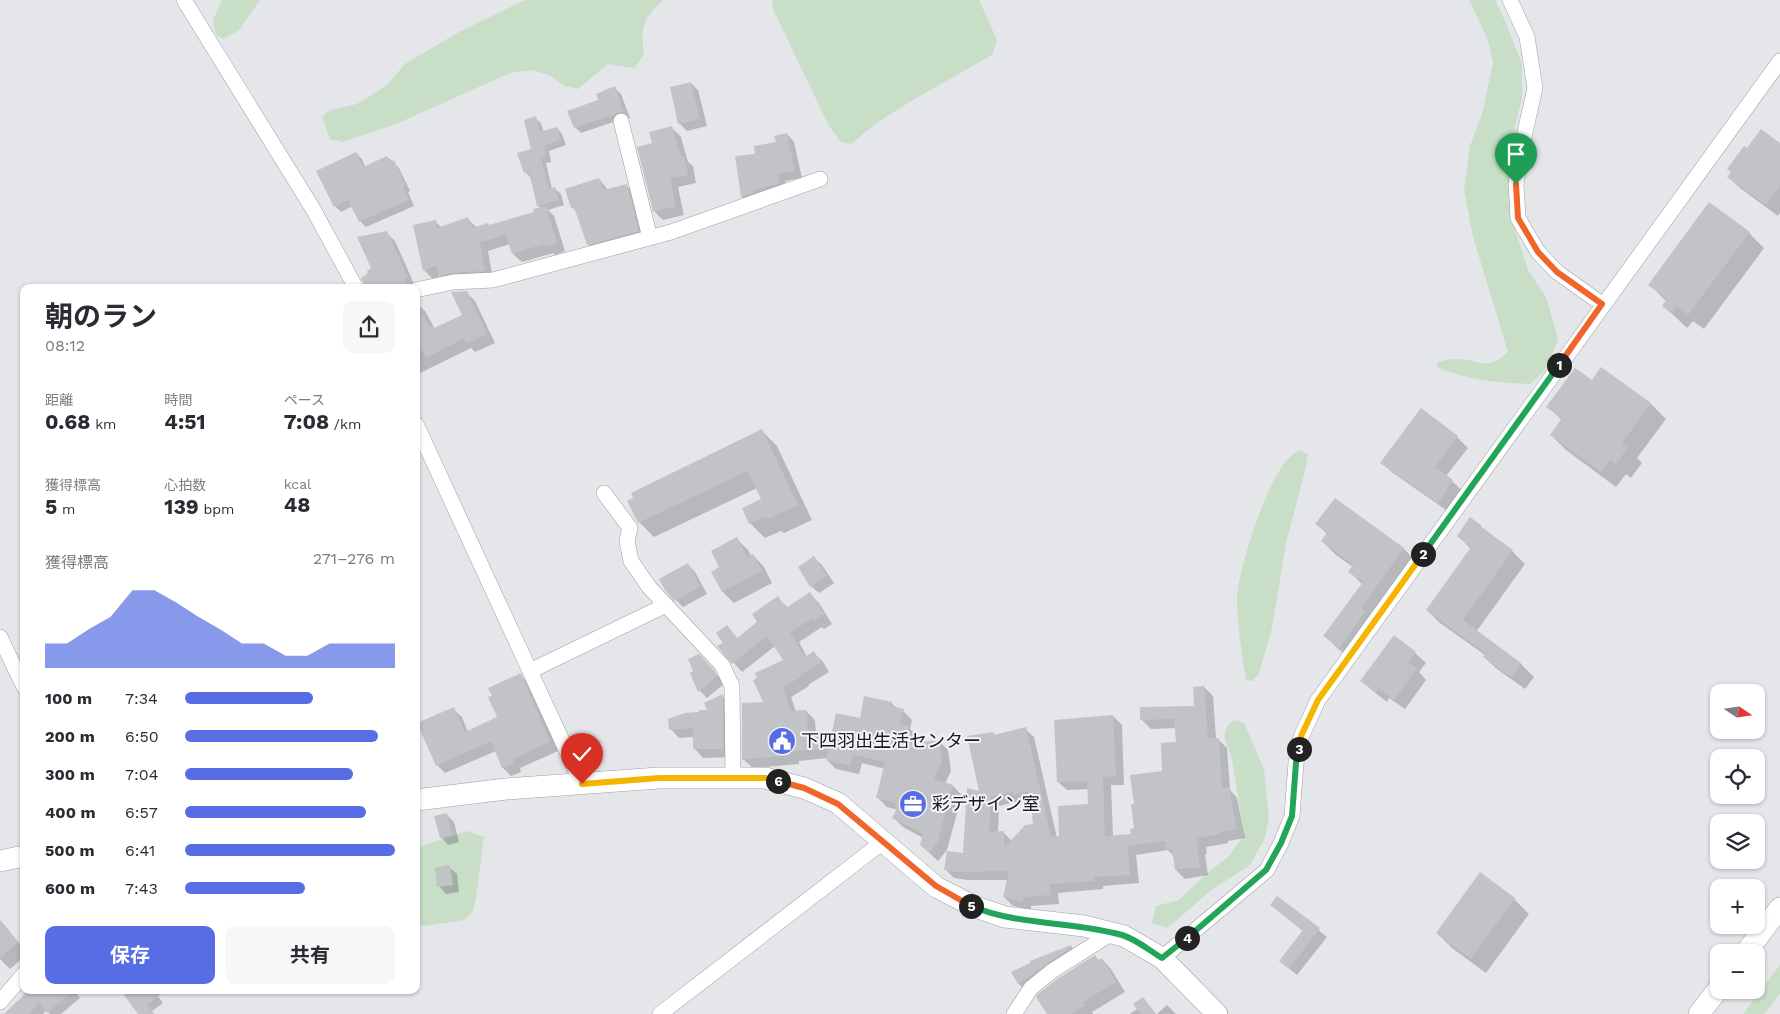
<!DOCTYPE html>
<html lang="ja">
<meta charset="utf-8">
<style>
body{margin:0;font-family:"Work Sans","Noto Sans JP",sans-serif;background:#f7f7f7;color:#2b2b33;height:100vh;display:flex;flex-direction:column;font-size:19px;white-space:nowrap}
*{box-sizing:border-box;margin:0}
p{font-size:16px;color:#7c7c81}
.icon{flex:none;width:28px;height:28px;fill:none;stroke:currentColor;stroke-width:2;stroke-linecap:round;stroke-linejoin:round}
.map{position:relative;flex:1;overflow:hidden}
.side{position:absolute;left:20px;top:284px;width:400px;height:710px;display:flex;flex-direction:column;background:#fff;border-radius:10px;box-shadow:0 1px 4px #0004}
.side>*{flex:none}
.needle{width:32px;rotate:103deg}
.tools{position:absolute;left:1710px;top:684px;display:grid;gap:10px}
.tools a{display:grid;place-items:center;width:55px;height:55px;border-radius:10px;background:#fff;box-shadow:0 1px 4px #0004;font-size:25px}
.pin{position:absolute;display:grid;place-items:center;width:42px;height:42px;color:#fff;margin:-51px -21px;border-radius:50% 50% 50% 0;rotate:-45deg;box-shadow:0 0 5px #0007}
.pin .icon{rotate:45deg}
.km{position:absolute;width:25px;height:25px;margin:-12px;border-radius:50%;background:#222;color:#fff;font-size:14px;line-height:25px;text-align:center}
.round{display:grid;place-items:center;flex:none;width:52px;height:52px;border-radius:10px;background:#f7f7f7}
.headline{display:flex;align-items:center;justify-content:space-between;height:85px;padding:0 25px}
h1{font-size:28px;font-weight:700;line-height:38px}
.metrics{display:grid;grid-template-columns:repeat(3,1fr);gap:8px;height:85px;padding:5px 25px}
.metrics div{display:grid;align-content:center}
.metrics b{font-size:21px;font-weight:700}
.metrics small{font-size:14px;font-weight:400}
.metrics p{font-size:14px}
.chart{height:140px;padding:10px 25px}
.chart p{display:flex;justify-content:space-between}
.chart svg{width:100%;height:90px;margin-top:5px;fill:#566de3;opacity:.7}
.action{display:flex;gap:10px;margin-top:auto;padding:10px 25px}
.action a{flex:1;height:58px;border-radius:10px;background:#566de3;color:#fff;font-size:20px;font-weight:700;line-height:58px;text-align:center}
.action a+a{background:#f7f7f7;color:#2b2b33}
ul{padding:0 25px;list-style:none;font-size:16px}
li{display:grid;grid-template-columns:80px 60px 1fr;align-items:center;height:38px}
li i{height:12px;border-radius:6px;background:#566de3}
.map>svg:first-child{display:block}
.green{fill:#c8dec7}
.shadow{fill:#0003;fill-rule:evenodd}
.building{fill:#c1c3c7;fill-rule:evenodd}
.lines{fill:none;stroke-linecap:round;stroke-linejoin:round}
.street-casing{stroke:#9d9fa2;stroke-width:16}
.secondary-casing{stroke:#9d9fa2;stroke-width:22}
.street{stroke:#fff;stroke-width:15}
.secondary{stroke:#fff;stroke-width:21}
.split-1-casing{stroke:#fff;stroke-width:10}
.split-2-casing{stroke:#fff;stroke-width:10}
.split-3-casing{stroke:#fff;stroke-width:10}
.split-4-casing{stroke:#fff;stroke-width:10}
.split-5-casing{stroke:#fff;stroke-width:10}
.split-6-casing{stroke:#fff;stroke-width:10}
.split-7-casing{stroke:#fff;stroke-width:10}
.split-1{stroke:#f0652b;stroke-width:6}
.split-2{stroke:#22a559;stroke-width:6}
.split-3{stroke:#f5b400;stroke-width:6}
.split-4{stroke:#22a559;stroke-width:6}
.split-5{stroke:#22a559;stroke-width:6}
.split-6{stroke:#f0652b;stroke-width:6}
.split-7{stroke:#f5b400;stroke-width:6}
.labels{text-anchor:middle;stroke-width:4;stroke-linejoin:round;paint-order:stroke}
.poi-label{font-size:18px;fill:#18191a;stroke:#f2f4f8;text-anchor:start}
</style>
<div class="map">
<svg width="1780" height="1014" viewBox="0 0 1780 1014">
<rect width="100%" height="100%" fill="#e4e6ea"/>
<path class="green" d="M 222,0 L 260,0 L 239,30 L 223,39 L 216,35 L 213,20 Z
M 525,0 L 663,0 C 642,20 641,27 644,55 L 634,68 L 608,64 L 578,89 L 565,86 L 549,75 L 532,70 L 510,73 L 396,124 L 343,142 L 330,139 L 322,117 L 330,110 L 357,104 L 386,86 L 405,64 L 459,32 Z
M 773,0 L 979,0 L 997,40 L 992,55 L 913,100 L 878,122 L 851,144 L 841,142 L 829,126 L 772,7 Z
M 1469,0 L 1495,0 L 1505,21 L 1522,64 L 1522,98 L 1509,152 L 1510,214 L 1528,270 L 1546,297 L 1558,339 L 1547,368 L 1530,384 C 1499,383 1466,380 1437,367 L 1438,362 C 1443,361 1449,359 1454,359 C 1479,358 1486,373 1508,352 L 1473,237 L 1464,189 L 1470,146 L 1482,114 L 1493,63 L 1488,40 Z
M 1299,450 L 1308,454 L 1305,471 L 1286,543 L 1272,628 L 1259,674 L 1252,681 L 1246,680 C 1242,654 1237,626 1237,600 C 1238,568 1266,484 1287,460 C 1290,456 1295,453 1299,450 Z
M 1234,720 L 1244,723 L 1264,769 L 1269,819 L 1264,840 L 1250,865 L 1210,891 L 1177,920 L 1166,928 L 1152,923 L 1156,906 L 1179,900 L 1206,874 L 1229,856 L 1244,835 L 1232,759 L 1224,736 L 1228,725 Z
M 467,831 L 484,837 L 476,898 L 473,911 L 464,920 L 425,926 L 416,924 L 416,848 Z
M 1780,965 L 1780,994 L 1764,1014 L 1743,1014 Z"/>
<path class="shadow" d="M 691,83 L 698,90 L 707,126 L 687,131 L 679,123 Z
M 614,88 L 621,94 L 630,118 L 625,118 L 581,133 L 575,127 Z
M 535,118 L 541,123 L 544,133 L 557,128 L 562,134 L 566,145 L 549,151 L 551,162 L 546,163 L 552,189 L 555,189 L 561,194 L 564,205 L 548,210 L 554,216 L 565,251 L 555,255 L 553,253 L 522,262 L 513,254 L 510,244 L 488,251 L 493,279 L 449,284 L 441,276 L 433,279 L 424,270 L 435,221 L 441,227 L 467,218 L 476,227 L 490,226 L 535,213 L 541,208 L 538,206 L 531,178 L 525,172 L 532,149 Z
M 672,128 L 681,137 L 688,162 L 693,166 L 696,183 L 678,187 L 684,215 L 663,220 L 654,211 L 639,148 L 654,144 Z
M 787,134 L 794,142 L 802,178 L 785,181 L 787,190 L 749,204 L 742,197 L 757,155 L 777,143 Z
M 1780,145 L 1780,213 L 1778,216 L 1740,188 L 1728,177 L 1748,150 Z
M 356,153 L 362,159 L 365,167 L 387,157 L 393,162 L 399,168 L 410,191 L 408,192 L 414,206 L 366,227 L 360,221 L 353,206 L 341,212 L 335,206 Z
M 599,179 L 608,190 L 627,186 L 635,194 L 646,240 L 596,253 L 588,244 L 578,213 L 572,207 Z
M 386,232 L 395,241 L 415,286 L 411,288 L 367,288 Z
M 1749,233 L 1764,248 L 1704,329 L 1693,321 L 1687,328 L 1664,306 L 1667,302 L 1650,285 Z
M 466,292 L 475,301 L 495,343 L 475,352 L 471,348 L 416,375 L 416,303 L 425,311 L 435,329 L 463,315 Z
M 1602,369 L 1651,404 L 1666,419 L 1637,458 L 1642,463 L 1631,478 L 1626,474 L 1616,487 L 1566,450 L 1551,435 L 1562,420 L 1548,407 L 1592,382 Z
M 1421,410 L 1457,437 L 1468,448 L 1446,476 L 1463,491 L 1449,512 L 1393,473 L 1382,463 Z
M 762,431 L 777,446 L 812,520 L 784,533 L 781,531 L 765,538 L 750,523 L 763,500 L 757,488 L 654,537 L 639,522 L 635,498 Z
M 1470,518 L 1512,551 L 1525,564 L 1476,632 L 1521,664 L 1534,677 L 1525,689 L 1497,669 L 1484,657 L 1485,655 L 1440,623 L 1427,610 L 1471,549 L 1458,536 Z
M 1317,524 L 1403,548 L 1417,562 L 1353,660 L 1338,649 L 1325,635 L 1363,585 L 1350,572 L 1353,567 L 1336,555 L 1322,541 L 1327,534 Z
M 736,538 L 748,550 L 751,556 L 753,555 L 764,567 L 772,583 L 734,603 L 723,592 L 713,572 L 721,568 Z
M 814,558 L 822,565 L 834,583 L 819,593 L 811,586 Z
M 688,565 L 695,572 L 707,594 L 683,607 L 666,590 Z
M 810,594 L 819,603 L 832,624 L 824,629 L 822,627 L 799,642 L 807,657 L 814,653 L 823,662 L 829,672 L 808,685 L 809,686 L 791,697 L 796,712 L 806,711 L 815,720 L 816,734 L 832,738 L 891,703 L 898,709 L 903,711 L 912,720 L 910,729 L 917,736 L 917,740 L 920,744 L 939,741 L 948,750 L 951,771 L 945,784 L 953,786 L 962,795 L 947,850 L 938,861 L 921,845 L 923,838 L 903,827 L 894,818 L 898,810 L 887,807 L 878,798 L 885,769 L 862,763 L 859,774 L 836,769 L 827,760 L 827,758 L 799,761 L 799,764 L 753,768 L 743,759 L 764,703 L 785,661 L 775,646 L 742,672 L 719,646 L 725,643 L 726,626 L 738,639 L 759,623 L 778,598 L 788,608 Z
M 1415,653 L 1426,663 L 1419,672 L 1426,680 L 1405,709 L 1389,698 L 1387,702 L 1373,691 L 1362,681 Z
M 699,656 L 721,679 L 724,684 L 707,698 L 700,691 L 691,673 L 695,671 Z
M 520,675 L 529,683 L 558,751 L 520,768 L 521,772 L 511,776 L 503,768 L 496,751 L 445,773 L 437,765 L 453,709 L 462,717 L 468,732 L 499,718 Z
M 1204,687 L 1213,696 L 1216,739 L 1218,739 L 1227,748 L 1230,790 L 1237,798 L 1245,838 L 1228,841 L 1228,843 L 1206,847 L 1207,854 L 1205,854 L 1208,875 L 1185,879 L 1176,870 L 1174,856 L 1168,850 L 1136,855 L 1139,883 L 1103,886 L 1103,889 L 1058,893 L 1059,904 L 1031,906 L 1031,910 L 1013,906 L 1004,897 L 1008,880 L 967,880 L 954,878 L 945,869 L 964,855 L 981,793 L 993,733 L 996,736 L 1025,729 L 1034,737 L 1057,838 L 1061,837 L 1089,805 L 1089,789 L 1067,790 L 1058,782 L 1113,716 L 1122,725 L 1124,785 L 1111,785 L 1113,836 L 1132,835 L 1135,829 L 1135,805 L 1164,772 L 1177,743 L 1176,728 L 1151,729 L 1142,720 L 1195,707 ZM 1020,801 L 1023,804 L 1032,802 L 1034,825 L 1012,841 L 1003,832 L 998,833 L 999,806 Z
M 722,696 L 731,704 L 732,757 L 703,758 L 695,749 L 694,737 L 679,738 L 671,729 L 700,713 L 709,711 Z
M 447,815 L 454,822 L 459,842 L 448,845 L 441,837 Z
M 449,867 L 457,874 L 459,892 L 446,894 L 439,886 Z
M 1277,897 L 1327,937 L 1297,975 L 1280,961 L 1303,931 L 1271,905 Z
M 1514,899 L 1529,914 L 1486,973 L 1452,948 L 1437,933 Z
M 0,920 L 24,949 L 24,957 L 10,969 L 0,959 Z
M 1071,946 L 1076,952 L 1024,989 L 1019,984 L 1013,973 Z
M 1095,956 L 1099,961 L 1102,959 L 1111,969 L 1125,992 L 1092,1012 L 1093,1014 L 1049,1014 Z
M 24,990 L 74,990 L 80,998 L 61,1014 L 50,1014 L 46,1010 L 43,1014 L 6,1014 L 27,994 Z
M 133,990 L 153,990 L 163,1003 L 152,1011 L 154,1014 L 139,1014 Z
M 1167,1005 L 1176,1014 L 1157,1014 Z
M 1138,1008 L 1156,1014 L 1130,1014 Z"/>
<path class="building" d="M 691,82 L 700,119 L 678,124 L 670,87 Z
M 615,86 L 624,112 L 618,112 L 610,118 L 609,116 L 574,128 L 567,111 L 598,100 L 596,94 Z
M 536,116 L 540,132 L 557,127 L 561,139 L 544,146 L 546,157 L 541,158 L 549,189 L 555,187 L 559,200 L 537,206 L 529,172 L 524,173 L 517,153 L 531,149 L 524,120 Z
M 672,126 L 681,156 L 684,156 L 688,175 L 670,178 L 676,207 L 653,211 L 637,147 L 652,143 L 649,132 Z
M 1761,129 L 1780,143 L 1780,186 L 1766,205 L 1727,177 L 1731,172 L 1727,169 L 1744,146 L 1747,148 Z
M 787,133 L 795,171 L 778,174 L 780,183 L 754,190 L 755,192 L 741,197 L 735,156 L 755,154 L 754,146 L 776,142 L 774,136 Z
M 356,152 L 363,167 L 387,156 L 390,162 L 394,160 L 405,185 L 403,186 L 409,200 L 359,222 L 348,200 L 334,207 L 316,171 Z
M 599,178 L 603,190 L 627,184 L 639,231 L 587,245 L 574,207 L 571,208 L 565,189 Z
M 1709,202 L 1750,232 L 1688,315 L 1677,306 L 1672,314 L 1662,306 L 1667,299 L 1648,285 Z
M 546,206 L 557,243 L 545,247 L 544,244 L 512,254 L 506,235 L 480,242 L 485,271 L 452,273 L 439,276 L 437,265 L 423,271 L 413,225 L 436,220 L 437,228 L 468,217 L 472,228 L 488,223 L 489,225 L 534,212 L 533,209 Z
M 387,231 L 408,277 L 404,279 L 407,286 L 366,288 L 361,278 L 368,273 L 367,271 L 371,268 L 357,237 Z
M 467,291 L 487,334 L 466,344 L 463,339 L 426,358 L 416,339 L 416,301 L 429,326 L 432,325 L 434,328 L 462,315 L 451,292 Z
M 1601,367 L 1651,403 L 1622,443 L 1628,447 L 1616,464 L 1610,460 L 1601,472 L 1550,435 L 1562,418 L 1546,407 L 1575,368 L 1592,380 Z
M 1421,408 L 1458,436 L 1435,467 L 1453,480 L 1438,503 L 1380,463 Z
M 762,429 L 798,505 L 768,519 L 766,516 L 749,524 L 742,508 L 761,499 L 748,471 L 638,523 L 627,501 L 633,498 L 631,493 Z
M 1335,498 L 1404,548 L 1361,608 L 1365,612 L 1339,648 L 1323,636 L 1363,582 L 1348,572 L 1353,565 L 1321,541 L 1327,533 L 1315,524 Z
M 1470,517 L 1482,526 L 1481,527 L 1513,550 L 1463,620 L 1521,663 L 1511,677 L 1483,657 L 1485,653 L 1426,610 L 1471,547 L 1457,536 Z
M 737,537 L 747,557 L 753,554 L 762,571 L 722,592 L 711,572 L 719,567 L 711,551 Z
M 814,556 L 827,576 L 810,587 L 798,567 Z
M 688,563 L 700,587 L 674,601 L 665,590 L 659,579 Z
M 810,592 L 824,614 L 814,621 L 812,618 L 790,633 L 805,657 L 814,651 L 821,663 L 800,675 L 801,677 L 783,687 L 790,711 L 806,710 L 808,730 L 831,736 L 836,713 L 860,718 L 864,696 L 892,702 L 891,706 L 904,709 L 900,724 L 909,726 L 907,732 L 912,733 L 910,743 L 940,740 L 942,761 L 934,779 L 953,785 L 938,841 L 929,853 L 920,845 L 923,834 L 892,818 L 897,808 L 895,806 L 896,803 L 876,798 L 885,762 L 853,755 L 850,766 L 826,760 L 829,748 L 790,752 L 791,755 L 742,760 L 742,703 L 763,702 L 753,680 L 757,678 L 755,673 L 783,660 L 767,636 L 732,664 L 717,646 L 723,643 L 716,633 L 727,625 L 737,638 L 757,622 L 752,614 L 778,596 L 786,608 Z
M 1394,635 L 1416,652 L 1408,662 L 1417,668 L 1394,700 L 1378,688 L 1376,692 L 1360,681 Z
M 699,654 L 714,670 L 717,676 L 698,692 L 690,673 L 693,671 L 688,659 Z
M 521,673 L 550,742 L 512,759 L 514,763 L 502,768 L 491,741 L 436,766 L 417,723 L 454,707 L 465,732 L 497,717 L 488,697 L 492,696 L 488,688 Z
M 1204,686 L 1208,738 L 1219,738 L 1222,789 L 1229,787 L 1237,829 L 1220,832 L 1220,834 L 1198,838 L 1199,845 L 1197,846 L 1200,867 L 1175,870 L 1172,849 L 1166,849 L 1165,841 L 1128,846 L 1130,875 L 1094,877 L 1095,881 L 1050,884 L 1051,895 L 1023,897 L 1023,902 L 1003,897 L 1009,871 L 958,872 L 944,870 L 947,851 L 963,853 L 967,788 L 979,791 L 967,736 L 993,732 L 994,735 L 1026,727 L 1051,837 L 1059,836 L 1058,806 L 1088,804 L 1087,781 L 1057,782 L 1054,720 L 1113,715 L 1116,776 L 1103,777 L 1105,836 L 1131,834 L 1130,829 L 1134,828 L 1131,804 L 1134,804 L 1130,775 L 1162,771 L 1161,743 L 1176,742 L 1174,719 L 1140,720 L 1140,707 L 1194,706 L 1193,687 ZM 1030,791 L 1033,824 L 1025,825 L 1005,847 L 1004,831 L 989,832 L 991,797 L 1012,792 L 1013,795 Z
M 723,694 L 723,749 L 693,749 L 693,728 L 669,730 L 668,719 L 685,713 L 699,712 L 699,710 L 707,710 L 704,703 Z
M 447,813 L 452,835 L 440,838 L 434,816 Z
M 450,865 L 453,885 L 437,887 L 435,868 Z
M 1480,872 L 1515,898 L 1471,959 L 1436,933 Z
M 1277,896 L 1320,928 L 1289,969 L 1279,961 L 1303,930 L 1270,905 Z
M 0,921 L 18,942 L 0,958 Z
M 1071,945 L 1072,947 L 1018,984 L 1011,972 L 1030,963 L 1030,961 Z
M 1095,955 L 1098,960 L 1102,958 L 1116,982 L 1083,1002 L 1085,1005 L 1071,1014 L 1047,1014 L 1036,997 L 1038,994 L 1057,979 Z
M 29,990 L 74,990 L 47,1013 L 39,1003 L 29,1014 L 4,1014 Z
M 131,990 L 167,990 L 147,1004 L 154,1014 L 138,1014 L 124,995 Z
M 1143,997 L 1156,1014 L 1141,1014 L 1133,1004 Z"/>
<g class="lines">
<g class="street-casing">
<path id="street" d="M 184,0 L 313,209 L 356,288
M 1510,0 L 1527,37 L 1535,88 L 1523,141 L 1516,184 L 1518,218 L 1538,252 L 1557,272 L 1602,304
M 621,121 L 650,238
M 416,290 L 453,282 L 493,280 L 671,232 L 820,179
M 416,424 L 582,784
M 604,493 L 630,528 L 627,541 L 631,561 L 649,587 L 722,665 L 732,686 L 733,778
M 0,637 L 24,687
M 530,671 L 666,605
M 1162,958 L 1267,870 L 1281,843 L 1292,816 L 1296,763 L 1301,737 L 1318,700 L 1780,61
M 0,1002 L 24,974
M 660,1014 L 884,841
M 1014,1014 L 1031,988 L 1052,971 L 1112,933"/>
</g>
<g class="secondary-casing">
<path id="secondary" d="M 416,800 L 506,789 L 659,778 L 765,778 L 804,788 L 838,803 L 936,887 L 973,906 L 1005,917 L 1084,926 L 1124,936 L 1162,958 L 1217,1014
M 0,861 L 24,856
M 1746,952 L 1780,908
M 1699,1014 L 1719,988"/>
</g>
<use href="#street" class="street"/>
<use href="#secondary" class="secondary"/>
</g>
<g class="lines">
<g class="split-1-casing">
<path id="split-1" d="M 1516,184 L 1518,218 L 1538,252 L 1557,272 L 1602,304 L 1559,365"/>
</g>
<g class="split-2-casing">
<path id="split-2" d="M 1423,554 L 1559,365"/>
</g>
<g class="split-3-casing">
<path id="split-3" d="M 1299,749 L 1301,736 L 1318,700 L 1423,554"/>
</g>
<g class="split-4-casing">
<path id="split-4" d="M 1187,938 L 1266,870 L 1281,843 L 1292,816 L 1296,763 L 1299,749"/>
</g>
<g class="split-5-casing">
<path id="split-5" d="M 971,906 C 1019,926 1072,921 1122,935 C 1136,939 1150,951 1162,958 L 1187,938"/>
</g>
<g class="split-6-casing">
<path id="split-6" d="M 778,781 L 804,788 L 838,804 L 936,886 L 971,906"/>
</g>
<g class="split-7-casing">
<path id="split-7" d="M 582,784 L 659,778 L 765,778 L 778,781"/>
</g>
<use href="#split-1" class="split-1"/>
<use href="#split-2" class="split-2"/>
<use href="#split-3" class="split-3"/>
<use href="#split-4" class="split-4"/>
<use href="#split-5" class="split-5"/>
<use href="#split-6" class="split-6"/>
<use href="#split-7" class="split-7"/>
</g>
<defs>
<g id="civic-disc" transform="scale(1.4375)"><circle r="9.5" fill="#566de3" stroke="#f2f4f8"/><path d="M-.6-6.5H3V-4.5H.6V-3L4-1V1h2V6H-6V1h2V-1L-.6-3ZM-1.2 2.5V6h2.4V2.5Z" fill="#fff"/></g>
<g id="office-disc" transform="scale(1.4375)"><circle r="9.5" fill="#566de3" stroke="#f2f4f8"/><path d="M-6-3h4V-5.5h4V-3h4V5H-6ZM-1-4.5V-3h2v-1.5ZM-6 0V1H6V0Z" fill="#fff"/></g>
</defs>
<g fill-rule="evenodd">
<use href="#civic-disc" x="782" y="741"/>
<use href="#office-disc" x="913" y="804"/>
</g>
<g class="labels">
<g class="poi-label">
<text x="801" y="747">下四羽出生活センター</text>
<text x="932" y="810">彩デザイン室</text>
</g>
</g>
</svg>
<div class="tools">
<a><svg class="needle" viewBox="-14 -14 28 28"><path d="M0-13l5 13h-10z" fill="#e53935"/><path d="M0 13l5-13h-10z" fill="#7c7c81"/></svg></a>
<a><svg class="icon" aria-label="locate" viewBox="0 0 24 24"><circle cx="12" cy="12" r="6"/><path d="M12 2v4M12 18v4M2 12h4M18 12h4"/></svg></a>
<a><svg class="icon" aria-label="layers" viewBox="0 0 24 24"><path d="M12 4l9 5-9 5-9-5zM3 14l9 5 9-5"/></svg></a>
<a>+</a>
<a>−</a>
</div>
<div class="pin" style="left:1516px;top:184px;background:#1e9e55"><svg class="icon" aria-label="arrive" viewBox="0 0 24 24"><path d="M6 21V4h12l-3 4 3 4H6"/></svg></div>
<div class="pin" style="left:582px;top:784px;background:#d93025"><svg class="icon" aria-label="check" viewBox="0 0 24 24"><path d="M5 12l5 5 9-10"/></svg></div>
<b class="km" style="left:1559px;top:365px">1</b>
<b class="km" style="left:1423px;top:554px">2</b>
<b class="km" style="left:1299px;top:749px">3</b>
<b class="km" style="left:1187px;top:938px">4</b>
<b class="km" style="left:971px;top:906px">5</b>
<b class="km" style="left:778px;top:781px">6</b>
<section class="side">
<div class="headline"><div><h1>朝のラン</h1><p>08:12</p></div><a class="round"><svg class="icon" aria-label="share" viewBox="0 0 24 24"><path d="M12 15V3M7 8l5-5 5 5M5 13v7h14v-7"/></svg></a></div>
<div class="metrics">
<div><p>距離</p><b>0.68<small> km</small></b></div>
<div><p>時間</p><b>4:51</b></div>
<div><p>ペース</p><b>7:08<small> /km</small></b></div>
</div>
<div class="metrics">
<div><p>獲得標高</p><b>5<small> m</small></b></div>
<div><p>心拍数</p><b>139<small> bpm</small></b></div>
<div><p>kcal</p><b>48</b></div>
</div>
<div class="chart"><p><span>獲得標高</span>271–276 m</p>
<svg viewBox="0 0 160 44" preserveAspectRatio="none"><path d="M0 44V32L10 32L20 25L30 19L40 6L50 6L60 12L70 19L80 25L90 32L100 32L110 38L120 38L130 32L140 32L150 32L160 32V44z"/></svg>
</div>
<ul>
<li><b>100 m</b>7:34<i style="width:61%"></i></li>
<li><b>200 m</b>6:50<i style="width:92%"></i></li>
<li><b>300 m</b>7:04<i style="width:80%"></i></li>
<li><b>400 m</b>6:57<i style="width:86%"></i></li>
<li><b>500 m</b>6:41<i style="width:100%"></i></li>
<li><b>600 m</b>7:43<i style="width:57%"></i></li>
</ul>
<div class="action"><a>保存</a><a>共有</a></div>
</section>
</div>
